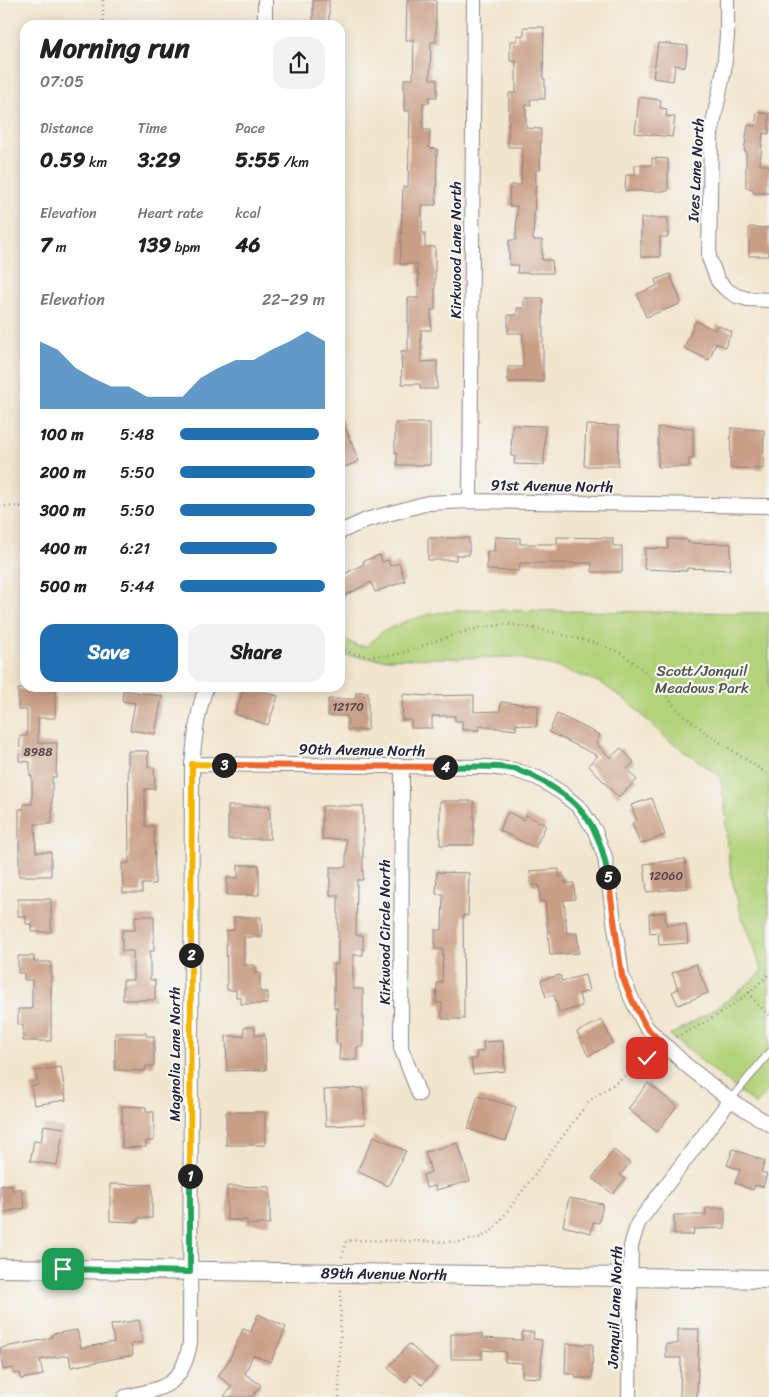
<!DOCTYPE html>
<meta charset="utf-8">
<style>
body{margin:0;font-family:Sriracha,sans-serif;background:#f2f2f2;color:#222;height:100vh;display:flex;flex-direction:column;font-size:19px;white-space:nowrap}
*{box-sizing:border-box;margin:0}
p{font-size:16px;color:#767676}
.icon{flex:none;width:28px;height:28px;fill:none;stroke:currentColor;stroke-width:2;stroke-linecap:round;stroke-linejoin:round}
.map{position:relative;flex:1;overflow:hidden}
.sheet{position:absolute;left:20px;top:20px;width:325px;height:672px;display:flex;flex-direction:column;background:#fff;border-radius:15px;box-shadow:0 2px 12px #0003}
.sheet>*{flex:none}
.pin{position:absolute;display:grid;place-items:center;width:42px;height:42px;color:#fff;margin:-21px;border-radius:10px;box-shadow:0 2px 8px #0006}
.km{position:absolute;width:25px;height:25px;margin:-12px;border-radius:50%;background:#222;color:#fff;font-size:14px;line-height:25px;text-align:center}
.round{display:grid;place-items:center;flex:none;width:52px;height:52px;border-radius:15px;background:#f2f2f2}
.summary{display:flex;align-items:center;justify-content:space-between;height:85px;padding:0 20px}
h1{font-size:28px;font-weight:700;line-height:38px}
.metrics{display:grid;grid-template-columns:repeat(3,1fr);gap:8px;height:85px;padding:5px 20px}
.metrics div{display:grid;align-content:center}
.metrics b{font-size:21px;font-weight:700}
.metrics small{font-size:14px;font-weight:400}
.metrics p{font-size:14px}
.chart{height:140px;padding:10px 20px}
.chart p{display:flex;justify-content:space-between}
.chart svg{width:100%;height:90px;margin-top:5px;fill:#1f6fb2;opacity:.7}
.action{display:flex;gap:10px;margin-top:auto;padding:10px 20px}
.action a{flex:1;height:58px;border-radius:15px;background:#1f6fb2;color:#fff;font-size:20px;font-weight:700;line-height:58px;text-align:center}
.action a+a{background:#f2f2f2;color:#222}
ul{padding:0 20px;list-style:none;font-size:16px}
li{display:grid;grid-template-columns:80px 60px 1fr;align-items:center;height:38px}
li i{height:12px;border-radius:6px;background:#1f6fb2}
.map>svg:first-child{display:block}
.green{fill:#b2d37a;stroke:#6a7a5a}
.building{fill:#c99e86}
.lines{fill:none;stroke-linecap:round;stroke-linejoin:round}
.service-casing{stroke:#8a8484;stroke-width:9}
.minor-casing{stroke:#8a8484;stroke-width:16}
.tertiary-casing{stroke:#8a8484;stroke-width:20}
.path{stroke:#8a8484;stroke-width:2.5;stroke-dasharray:1 4;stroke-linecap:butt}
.service{stroke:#fff;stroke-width:7}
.minor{stroke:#fff;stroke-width:14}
.tertiary{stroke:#fff;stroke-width:18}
.split-1-casing{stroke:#fff;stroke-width:10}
.split-2-casing{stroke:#fff;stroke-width:10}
.split-3-casing{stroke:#fff;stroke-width:10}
.split-4-casing{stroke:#fff;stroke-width:10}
.split-5-casing{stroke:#fff;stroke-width:10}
.split-6-casing{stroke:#fff;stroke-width:10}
.split-1{stroke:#22a559;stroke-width:6}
.split-2{stroke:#f5b400;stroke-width:6}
.split-3{stroke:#f5b400;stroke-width:6}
.split-4{stroke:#f0652b;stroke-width:6}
.split-5{stroke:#22a559;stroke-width:6}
.split-6{stroke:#f0652b;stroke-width:6}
.labels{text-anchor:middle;stroke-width:4.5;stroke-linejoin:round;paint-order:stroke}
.number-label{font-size:12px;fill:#4c414e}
.street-label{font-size:15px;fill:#22223b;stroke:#f6f6f2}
.park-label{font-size:15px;fill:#4d574e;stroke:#f6f6f2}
</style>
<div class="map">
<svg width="769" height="1397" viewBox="0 0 769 1397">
<rect width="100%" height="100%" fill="#f6f6f2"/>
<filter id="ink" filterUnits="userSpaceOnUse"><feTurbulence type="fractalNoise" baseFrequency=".02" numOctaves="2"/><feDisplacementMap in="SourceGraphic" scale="10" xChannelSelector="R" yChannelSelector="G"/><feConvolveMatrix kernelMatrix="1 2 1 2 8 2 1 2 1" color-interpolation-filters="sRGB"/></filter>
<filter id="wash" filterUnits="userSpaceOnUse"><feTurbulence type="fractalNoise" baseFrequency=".0096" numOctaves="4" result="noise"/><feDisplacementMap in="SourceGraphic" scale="20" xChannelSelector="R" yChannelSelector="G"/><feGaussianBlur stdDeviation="1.12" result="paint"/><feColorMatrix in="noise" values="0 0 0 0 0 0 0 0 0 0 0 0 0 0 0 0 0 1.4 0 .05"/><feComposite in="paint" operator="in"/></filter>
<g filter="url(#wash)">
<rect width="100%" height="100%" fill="#f2e5ce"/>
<path class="green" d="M 464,610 L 769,613 L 769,1089 L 756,1105 L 670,1035 C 706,1015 732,1000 762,971 L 741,914 L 732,880 L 727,846 L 725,807 L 720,776 L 666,738 L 628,702 L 601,683 L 557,667 L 515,657 L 380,659 L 340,655 L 340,637 L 358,646 L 367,646 L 382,632 L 404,622 L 429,614 Z"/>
<g id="blocks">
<path class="building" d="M 313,0 L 329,0 L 329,25 L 313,25 Z
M 407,0 L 436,0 L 436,42 L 431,42 L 430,79 L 437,79 L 437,97 L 429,97 L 429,103 L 423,103 L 423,130 L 430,130 L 429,148 L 437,149 L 436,205 L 422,205 L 422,233 L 425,233 L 425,247 L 435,247 L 435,310 L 431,310 L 431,330 L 421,330 L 421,362 L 437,361 L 437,389 L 420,389 L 420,384 L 402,384 L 401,351 L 408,351 L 408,298 L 418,298 L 419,274 L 417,274 L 417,264 L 400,264 L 403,187 L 408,187 L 410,111 L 404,111 L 404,79 L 413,79 L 414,40 L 406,40 Z
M 524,27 L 544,27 L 543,79 L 545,79 L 545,99 L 530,99 L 531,105 L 526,105 L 526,128 L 541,129 L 540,170 L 536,170 L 533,240 L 542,240 L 542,260 L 552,260 L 553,273 L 517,273 L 518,265 L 509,265 L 509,240 L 516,240 L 517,206 L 509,206 L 510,185 L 521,185 L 522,147 L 508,147 L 509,93 L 516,93 L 516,61 L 510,61 L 510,41 L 517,41 L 517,35 L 524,36 Z
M 658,43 L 688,46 L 685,67 L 675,65 L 673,81 L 653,78 Z
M 639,97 L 661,100 L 660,108 L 667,109 L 666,116 L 675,117 L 672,137 L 635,133 Z
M 757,112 L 769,114 L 769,134 L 763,133 L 760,165 L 769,165 L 769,193 L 753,193 L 753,189 L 746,188 L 746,151 L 744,151 L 748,125 L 755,126 Z
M 652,158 L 668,159 L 668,191 L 625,191 L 626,175 L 635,175 L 635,165 L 652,165 Z
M 641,218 L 668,218 L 668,237 L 660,237 L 660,257 L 641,257 Z
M 749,227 L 769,228 L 769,256 L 749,256 Z
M 670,274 L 680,299 L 680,304 L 646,317 L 637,294 L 657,286 L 655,280 Z
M 524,298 L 543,298 L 543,382 L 508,382 L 508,367 L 523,367 L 523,333 L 508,333 L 508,315 L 517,315 L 517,308 L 524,308 Z
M 696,321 L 715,330 L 717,325 L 732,332 L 725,347 L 716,343 L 709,360 L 684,348 Z
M 340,416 L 359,461 L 340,469 Z
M 395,423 L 430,423 L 430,465 L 397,465 L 397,453 L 395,453 Z
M 512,425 L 545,426 L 544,465 L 514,464 L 515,456 L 511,456 Z
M 586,425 L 619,426 L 618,466 L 584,466 Z
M 658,427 L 693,428 L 693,459 L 689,459 L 689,467 L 658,467 Z
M 731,428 L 764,430 L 763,469 L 730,468 Z
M 495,537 L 520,538 L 520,544 L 557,544 L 557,537 L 613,538 L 613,546 L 622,546 L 622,572 L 592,572 L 592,563 L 520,563 L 519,571 L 487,570 L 487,551 L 494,551 Z
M 428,538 L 469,538 L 469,555 L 456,555 L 456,560 L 428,560 Z
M 668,539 L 688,540 L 688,543 L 731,544 L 730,570 L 687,568 L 687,571 L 644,569 L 645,548 L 668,549 Z
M 380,555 L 382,562 L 388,560 L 390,566 L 399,563 L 405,581 L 375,592 L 371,582 L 340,598 L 340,576 L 364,564 L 363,561 Z
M 244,688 L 253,688 L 278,696 L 268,725 L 235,714 Z
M 18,689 L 55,689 L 55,718 L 38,718 L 38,743 L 57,743 L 56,777 L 52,777 L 52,824 L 35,824 L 36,852 L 51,852 L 51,876 L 19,876 L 19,809 L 24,809 L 24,804 L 32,804 L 32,776 L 30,776 L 30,762 L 19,761 L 20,736 L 27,736 L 27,710 L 18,710 Z
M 123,690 L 162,696 L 155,734 L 130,730 L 135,703 L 122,701 Z
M 356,692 L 368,692 L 368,730 L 347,730 L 347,716 L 328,716 L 328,699 L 355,699 Z
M 403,694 L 428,696 L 474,695 L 474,712 L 500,711 L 501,702 L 539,706 L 536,727 L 516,724 L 516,730 L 479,726 L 479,730 L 462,730 L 462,721 L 455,721 L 455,716 L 432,716 L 432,728 L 411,728 L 411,720 L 402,720 Z
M 557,714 L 600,735 L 596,743 L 610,758 L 621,748 L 634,762 L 627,769 L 637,780 L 618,797 L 588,765 L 598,756 L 549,732 Z
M 128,751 L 148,751 L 148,767 L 154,767 L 155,789 L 145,789 L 145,826 L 154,826 L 155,884 L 142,884 L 142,893 L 123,893 L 122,863 L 129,863 Z
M 652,798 L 665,835 L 640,844 L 632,823 L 637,821 L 631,805 Z
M 440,801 L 474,801 L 474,845 L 440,845 Z
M 228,806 L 270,806 L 270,839 L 228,839 Z
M 322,806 L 363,806 L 363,880 L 357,880 L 356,935 L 363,935 L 363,955 L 353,955 L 353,989 L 363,989 L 363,1047 L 357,1047 L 357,1060 L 339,1060 L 340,1044 L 336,1043 L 337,1008 L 334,1008 L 334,964 L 338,964 L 338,895 L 330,895 L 330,867 L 346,867 L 346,839 L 322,839 Z
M 508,812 L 524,820 L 526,815 L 546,825 L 535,848 L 499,830 Z
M 685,859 L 688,888 L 647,892 L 644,864 Z
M 238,865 L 259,865 L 259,895 L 227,895 L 227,878 L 238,878 Z
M 559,869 L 559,877 L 565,877 L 565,883 L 574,883 L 575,899 L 564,900 L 567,933 L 577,933 L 579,953 L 550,955 L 545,901 L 540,901 L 539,885 L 531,885 L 530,871 Z
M 437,872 L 469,873 L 468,916 L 463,915 L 464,1019 L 442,1019 L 442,1003 L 436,1003 L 437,983 L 442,983 L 443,949 L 435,949 L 435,930 L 442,930 L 443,894 L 436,894 Z
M 18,899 L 51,899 L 51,932 L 32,932 L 32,924 L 26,924 L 26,916 L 18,916 Z
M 665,912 L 666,925 L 686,924 L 688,943 L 659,945 L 658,932 L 650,933 L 649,914 Z
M 135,916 L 154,916 L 154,951 L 150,951 L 150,980 L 155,980 L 155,1000 L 123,1000 L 123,980 L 133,980 L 133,951 L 122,951 L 122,930 L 135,930 Z
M 234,917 L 261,917 L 262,937 L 244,937 L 244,965 L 255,965 L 255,973 L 260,973 L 260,992 L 268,992 L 268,1004 L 241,1004 L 241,997 L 236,997 L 236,990 L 227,990 L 226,931 L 234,930 Z
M 18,956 L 34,956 L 34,962 L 51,962 L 51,1041 L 23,1041 L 23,1025 L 18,1025 L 18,1009 L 32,1009 L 32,980 L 24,980 L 24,973 L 18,973 Z
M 696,964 L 708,993 L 678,1005 L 672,992 L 678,989 L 672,973 Z
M 560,975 L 562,981 L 585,975 L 589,991 L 579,994 L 582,1006 L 559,1013 L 554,995 L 546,997 L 541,980 Z
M 602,1020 L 613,1043 L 588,1056 L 577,1032 Z
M 244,1027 L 255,1027 L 255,1035 L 265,1035 L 266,1070 L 227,1071 L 226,1036 L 244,1036 Z
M 115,1033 L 146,1033 L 146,1036 L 154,1036 L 154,1066 L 146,1066 L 145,1071 L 115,1070 Z
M 503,1041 L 505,1071 L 473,1074 L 471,1059 L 477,1059 L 476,1052 L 484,1051 L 483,1042 Z
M 61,1067 L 66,1100 L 34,1105 L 31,1086 L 38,1085 L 36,1071 Z
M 648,1083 L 677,1106 L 657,1132 L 628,1109 Z
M 363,1088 L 365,1124 L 326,1126 L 324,1090 Z
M 478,1096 L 516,1107 L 506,1141 L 468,1129 Z
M 122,1106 L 146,1107 L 146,1112 L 154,1112 L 154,1141 L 146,1141 L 146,1147 L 122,1148 Z
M 226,1112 L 265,1112 L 265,1145 L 226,1145 Z
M 44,1125 L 64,1128 L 57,1165 L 30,1161 L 34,1141 L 41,1142 Z
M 374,1136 L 406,1151 L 388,1186 L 357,1171 Z
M 458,1143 L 470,1181 L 436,1190 L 435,1186 L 426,1188 L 423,1175 L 431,1172 L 425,1152 Z
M 733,1149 L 765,1161 L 761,1172 L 767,1174 L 763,1187 L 755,1185 L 753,1190 L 735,1183 L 740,1170 L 727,1165 Z
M 614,1150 L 630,1163 L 620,1175 L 625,1179 L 613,1194 L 592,1178 Z
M 11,1184 L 12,1190 L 21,1188 L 25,1208 L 0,1213 L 0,1186 Z
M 110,1184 L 152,1185 L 152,1218 L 138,1218 L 138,1222 L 110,1221 Z
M 227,1186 L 270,1187 L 270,1224 L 247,1224 L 247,1220 L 227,1220 Z
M 569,1198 L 603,1204 L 599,1223 L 593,1222 L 591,1233 L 563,1226 Z
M 706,1208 L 725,1208 L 725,1228 L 694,1229 L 693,1235 L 674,1235 L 674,1215 L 706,1215 Z
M 258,1314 L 286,1327 L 271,1362 L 253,1355 L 245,1374 L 261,1385 L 252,1397 L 224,1397 L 232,1386 L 218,1376 L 229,1360 L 243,1329 L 251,1332 Z
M 139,1320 L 143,1342 L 131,1344 L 133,1355 L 71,1367 L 69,1355 L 40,1360 L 43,1375 L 21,1379 L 20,1373 L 14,1374 L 13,1368 L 3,1370 L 0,1348 L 47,1339 L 52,1337 L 52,1334 L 77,1330 L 81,1348 L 114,1342 L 111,1325 Z
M 678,1329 L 699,1329 L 697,1397 L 680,1397 L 681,1358 L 666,1358 L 666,1344 L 678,1344 Z
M 522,1332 L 534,1332 L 533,1339 L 542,1340 L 541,1378 L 522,1377 L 522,1363 L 505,1362 L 506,1352 L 482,1350 L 482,1359 L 451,1359 L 451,1334 L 482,1334 L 482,1338 L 522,1340 Z
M 409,1344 L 437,1368 L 422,1385 L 411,1375 L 405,1383 L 388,1368 Z
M 566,1344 L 593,1344 L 592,1378 L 575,1378 L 576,1374 L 565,1374 Z"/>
</g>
</g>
<g filter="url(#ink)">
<use href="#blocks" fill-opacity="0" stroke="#8a8484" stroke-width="1"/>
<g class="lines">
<g class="service-casing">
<path id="service" d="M 730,1100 L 769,1053"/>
</g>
<g class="minor-casing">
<path id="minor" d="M 727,0 L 727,35 L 724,70 L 711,134 L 709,258 L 718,281 L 727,290 L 737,296 L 748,299 L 769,300
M 265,25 L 265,0
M 470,501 L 474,0
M 340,532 L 366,520 L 428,503 L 470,501 L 769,506
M 192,764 L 488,767 L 514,770 L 538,778 L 562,793 L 581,809 L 595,831 L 605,857 L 622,976 L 633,1002 L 646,1027 L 686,1065 L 730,1100 L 769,1124
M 402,767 L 401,1048 L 419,1094
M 125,1397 C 164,1388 182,1387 190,1343 L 192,764 C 195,738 197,712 206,688
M 629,1397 L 631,1246 L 638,1223 L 730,1100"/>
</g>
<g class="tertiary-casing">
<path id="tertiary" d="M 0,1268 L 769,1279"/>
</g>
<path class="path" d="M 103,0 L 103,25
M 0,506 L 25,507
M 340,648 L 351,653 L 368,656 L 396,655 L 453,635 L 479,628 L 508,624 L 543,630 L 599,644 L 621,653 L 643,670 L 681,713 L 705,732 L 769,775
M 749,992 L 757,1004 L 769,1015
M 676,1037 C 711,1021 742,1001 769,974
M 342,1257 L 346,1241 L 352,1240 L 461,1242 L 482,1237 L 494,1229 L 503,1217 L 589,1101 L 624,1077 L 653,1053
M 339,1397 L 341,1288"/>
<use href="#service" class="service"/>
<use href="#minor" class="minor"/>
<use href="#tertiary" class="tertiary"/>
</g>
</g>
<g class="lines" filter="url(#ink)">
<g class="split-1-casing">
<path id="split-1" d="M 63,1269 L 190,1272 L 190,1176"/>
</g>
<g class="split-2-casing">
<path id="split-2" d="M 190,1176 L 191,955"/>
</g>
<g class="split-3-casing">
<path id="split-3" d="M 191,955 L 192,764 L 224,765"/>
</g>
<g class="split-4-casing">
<path id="split-4" d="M 224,765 L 445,767"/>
</g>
<g class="split-5-casing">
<path id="split-5" d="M 445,767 C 468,767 492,765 514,769 C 528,772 540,779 552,787 C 588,808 602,837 608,877"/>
</g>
<g class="split-6-casing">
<path id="split-6" d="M 608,877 L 622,976 L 633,1002 L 646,1027 L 664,1045 L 647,1058"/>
</g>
<use href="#split-1" class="split-1"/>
<use href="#split-2" class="split-2"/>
<use href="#split-3" class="split-3"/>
<use href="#split-4" class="split-4"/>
<use href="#split-5" class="split-5"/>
<use href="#split-6" class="split-6"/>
</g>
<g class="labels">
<g class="number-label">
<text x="348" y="711">12170</text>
<text x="38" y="756">8988</text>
<text x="666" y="880">12060</text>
</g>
<g class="street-label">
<text transform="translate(696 170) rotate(-87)" y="5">Ives Lane North</text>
<text transform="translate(456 250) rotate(-90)" y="5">Kirkwood Lane North</text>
<text transform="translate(552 486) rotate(1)" y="5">91st Avenue North</text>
<text transform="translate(362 750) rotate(1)" y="5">90th Avenue North</text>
<text transform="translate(385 932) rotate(-90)" y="5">Kirkwood Circle North</text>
<text transform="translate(175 1054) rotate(-90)" y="5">Magnolia Lane North</text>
<text transform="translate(384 1274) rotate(1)" y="5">89th Avenue North</text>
<text transform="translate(615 1307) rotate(-88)" y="5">Jonquil Lane North</text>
</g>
<g class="park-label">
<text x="702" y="676">Scott/Jonquil<tspan x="702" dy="17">Meadows Park</tspan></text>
</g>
</g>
</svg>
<div class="pin" style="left:63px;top:1269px;background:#1e9e55"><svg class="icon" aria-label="arrive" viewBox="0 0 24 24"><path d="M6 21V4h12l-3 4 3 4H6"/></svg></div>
<div class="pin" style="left:647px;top:1058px;background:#d93025"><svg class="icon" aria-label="check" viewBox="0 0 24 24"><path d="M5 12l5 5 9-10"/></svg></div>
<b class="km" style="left:190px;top:1176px">1</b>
<b class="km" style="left:191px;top:955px">2</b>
<b class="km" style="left:224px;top:765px">3</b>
<b class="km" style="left:445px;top:767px">4</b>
<b class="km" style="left:608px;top:877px">5</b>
<section class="sheet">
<div class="summary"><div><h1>Morning run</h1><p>07:05</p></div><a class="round"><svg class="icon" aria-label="share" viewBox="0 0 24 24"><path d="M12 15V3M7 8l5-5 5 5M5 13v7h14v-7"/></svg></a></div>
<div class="metrics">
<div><p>Distance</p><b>0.59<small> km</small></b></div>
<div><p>Time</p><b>3:29</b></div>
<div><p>Pace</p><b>5:55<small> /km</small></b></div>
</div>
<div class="metrics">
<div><p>Elevation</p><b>7<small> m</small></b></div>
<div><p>Heart rate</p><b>139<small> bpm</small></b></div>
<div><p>kcal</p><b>46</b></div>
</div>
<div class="chart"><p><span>Elevation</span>22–29 m</p>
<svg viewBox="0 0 160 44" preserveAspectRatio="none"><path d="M0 44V11L10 15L20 24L30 29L40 33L50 33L60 38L70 38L80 38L90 29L100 24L110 20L120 20L130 15L140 11L150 6L160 11V44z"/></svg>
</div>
<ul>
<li><b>100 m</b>5:48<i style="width:96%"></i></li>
<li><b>200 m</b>5:50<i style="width:93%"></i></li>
<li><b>300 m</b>5:50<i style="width:93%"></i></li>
<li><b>400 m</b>6:21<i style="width:67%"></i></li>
<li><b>500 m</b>5:44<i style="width:100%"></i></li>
</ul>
<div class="action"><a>Save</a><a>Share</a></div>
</section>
</div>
